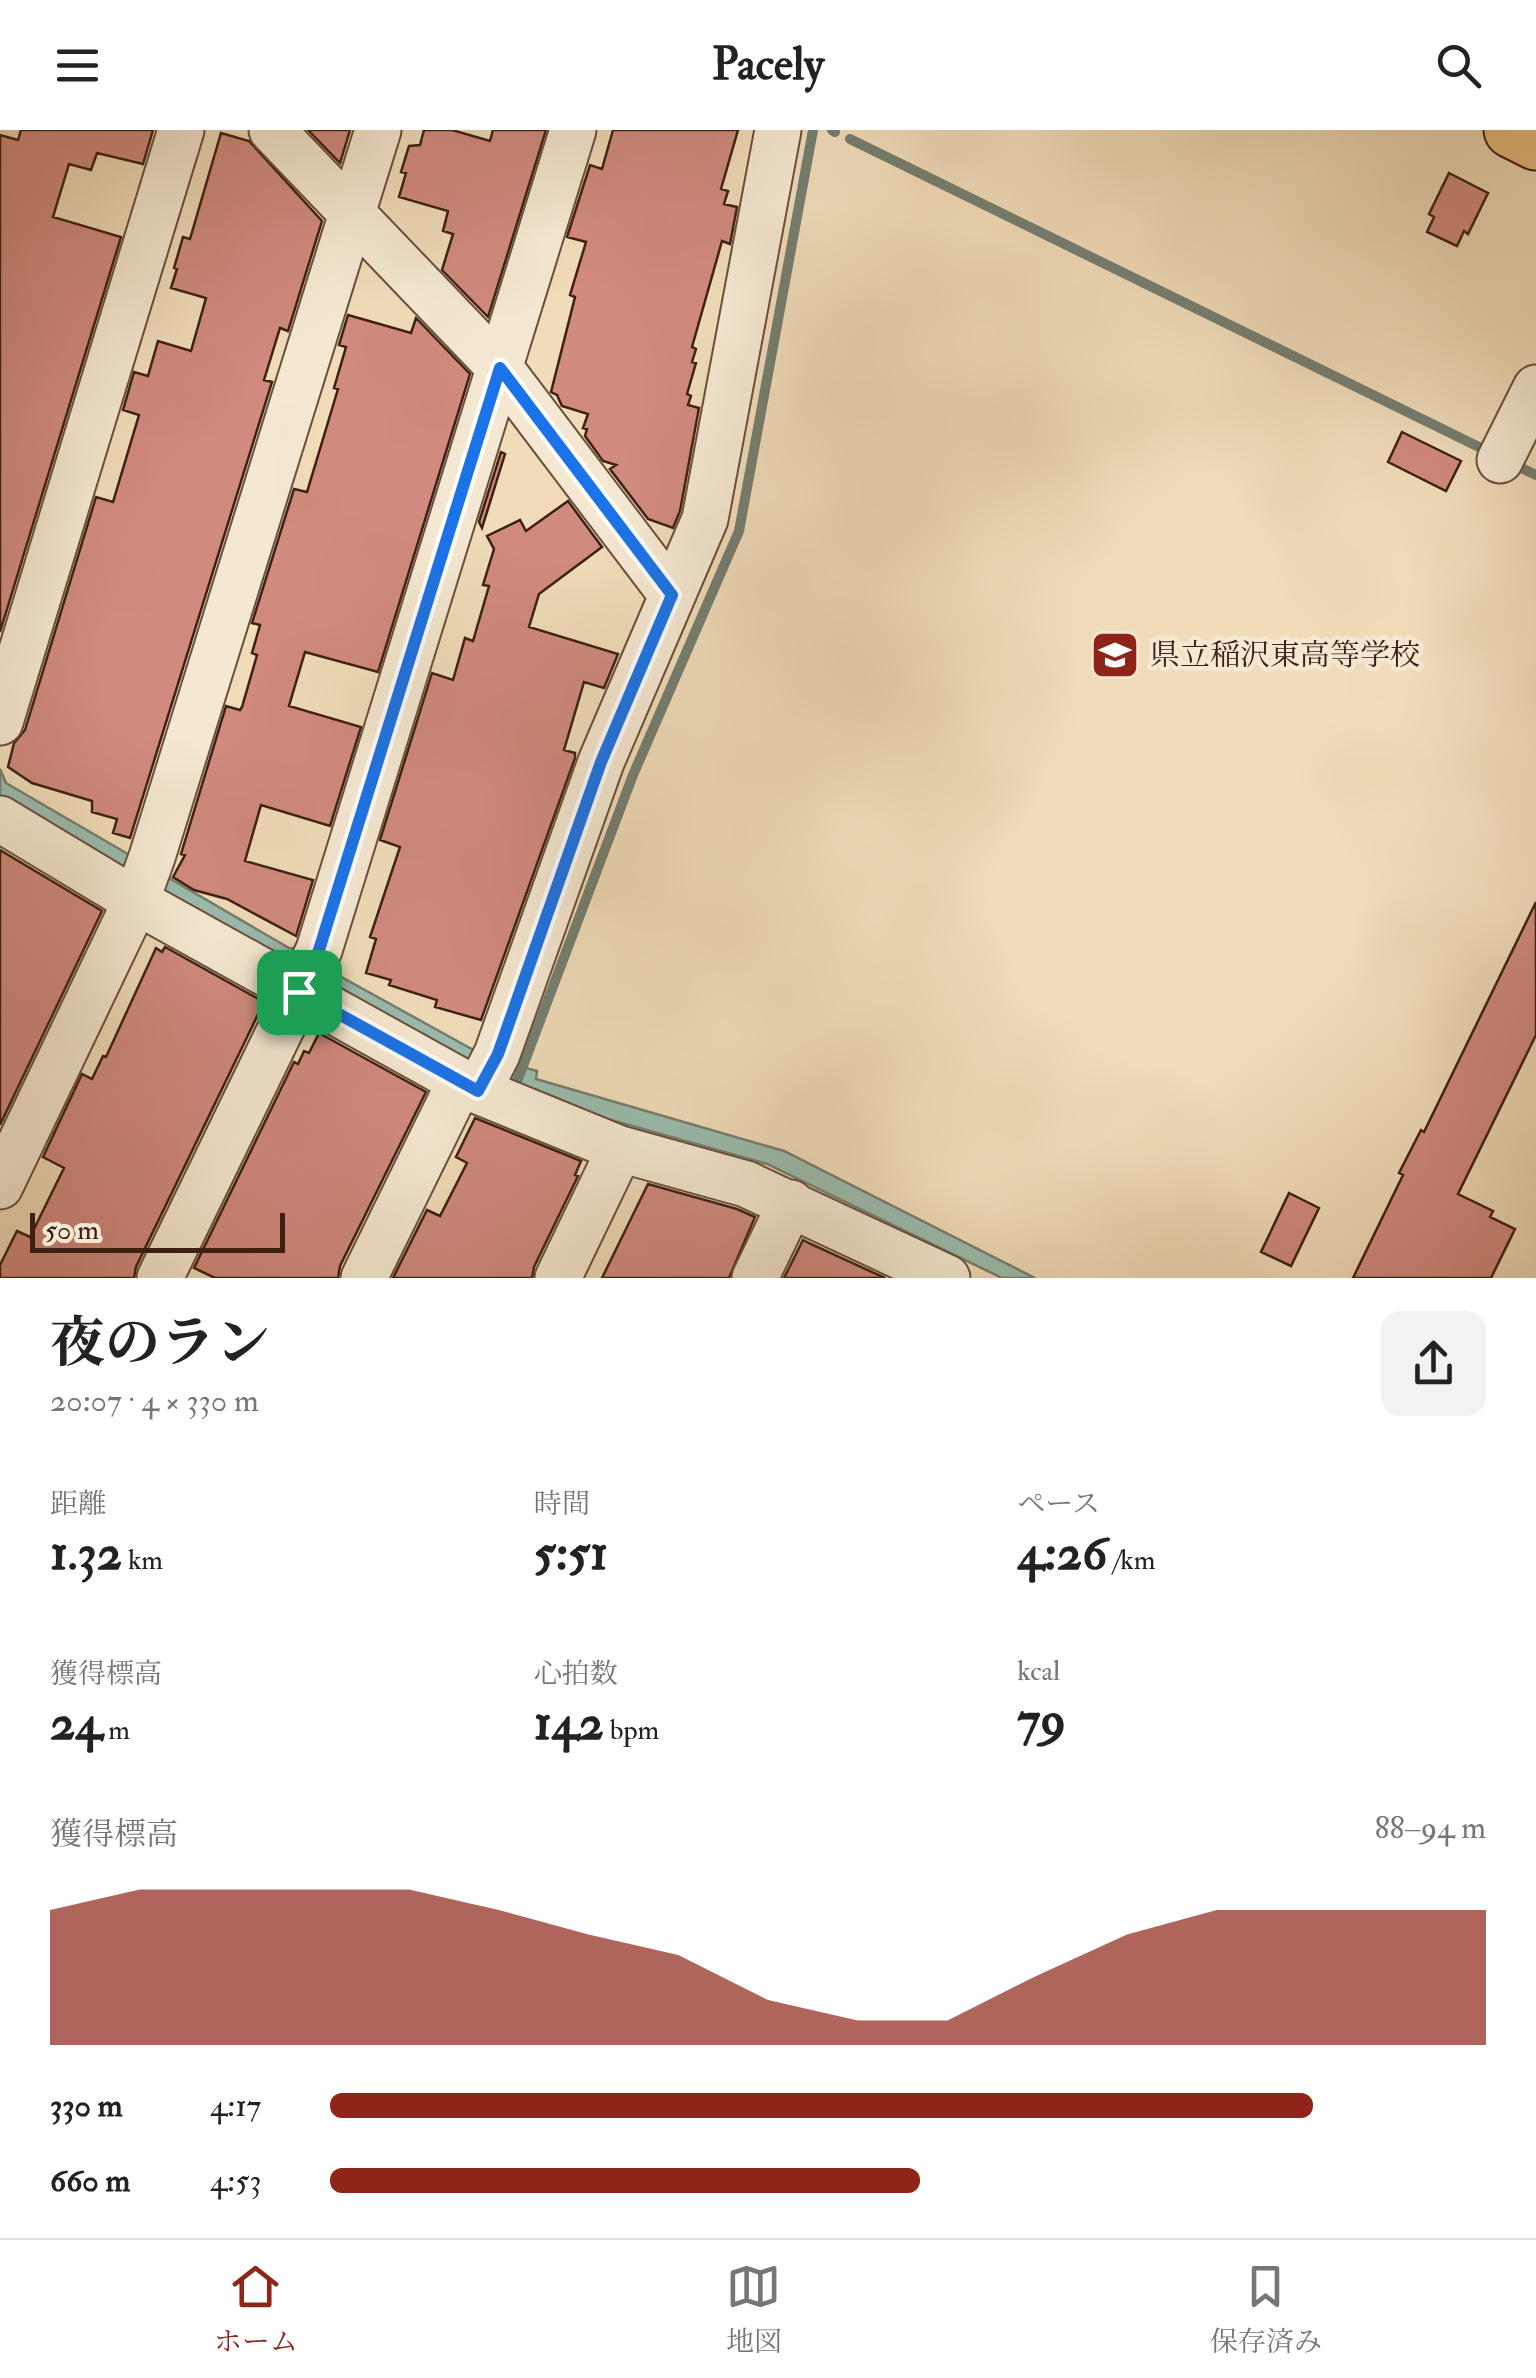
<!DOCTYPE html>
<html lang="ja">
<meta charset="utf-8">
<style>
body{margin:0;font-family:"IM FELL Double Pica","Noto Serif JP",serif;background:#f2f2f2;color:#222;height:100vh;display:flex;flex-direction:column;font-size:38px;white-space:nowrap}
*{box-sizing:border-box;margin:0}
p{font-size:32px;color:#767676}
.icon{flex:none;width:55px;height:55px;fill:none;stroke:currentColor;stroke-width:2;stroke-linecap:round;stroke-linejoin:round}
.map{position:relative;height:1148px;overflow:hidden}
.side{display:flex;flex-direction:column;background:#fff;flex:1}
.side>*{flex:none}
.scale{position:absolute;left:30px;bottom:25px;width:255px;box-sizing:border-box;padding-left:10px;border:5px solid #3e2013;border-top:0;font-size:28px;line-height:35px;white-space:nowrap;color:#3e2013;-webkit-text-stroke:8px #f5e8d2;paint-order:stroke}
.pin{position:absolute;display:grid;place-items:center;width:85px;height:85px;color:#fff;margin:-42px;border-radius:20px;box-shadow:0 5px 15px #0006}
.round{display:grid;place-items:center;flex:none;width:105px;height:105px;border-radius:20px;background:#f2f2f2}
.headline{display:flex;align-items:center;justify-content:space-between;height:170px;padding:0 50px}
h1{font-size:55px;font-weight:700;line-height:75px}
.stats{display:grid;grid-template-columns:repeat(3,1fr);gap:15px;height:170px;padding:10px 50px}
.stats div{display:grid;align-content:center}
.stats b{font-size:50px;font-weight:700}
.stats small{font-size:28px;font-weight:400}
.stats p{font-size:28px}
.chart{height:280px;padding:20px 50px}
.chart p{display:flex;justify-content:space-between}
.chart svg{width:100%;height:180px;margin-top:10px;fill:#8f2418;opacity:.7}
ul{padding:0 50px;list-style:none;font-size:32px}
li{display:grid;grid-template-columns:160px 120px 1fr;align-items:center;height:75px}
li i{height:25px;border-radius:12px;background:#8f2418}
header{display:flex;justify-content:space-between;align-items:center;height:130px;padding:0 50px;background:#fff;font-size:45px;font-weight:700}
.tab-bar{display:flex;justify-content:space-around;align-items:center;height:140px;border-top:2px solid #e0e0e0;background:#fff;font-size:28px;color:#767676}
.tab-bar a{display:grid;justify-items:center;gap:5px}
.tab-bar .active{color:#8f2418}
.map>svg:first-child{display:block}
.water{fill:#9abcae;stroke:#757e70;stroke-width:2.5}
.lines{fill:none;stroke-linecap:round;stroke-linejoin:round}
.stream{stroke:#757e70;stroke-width:10}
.building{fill:#d08a7e;stroke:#3e2013;stroke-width:2.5}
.minor-casing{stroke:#6a4f3c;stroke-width:49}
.major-casing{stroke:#3e2013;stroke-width:59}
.minor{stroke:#f5e8d2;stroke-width:45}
.major{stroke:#e8be7c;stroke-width:55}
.route-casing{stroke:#fff;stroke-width:20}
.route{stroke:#1a73e8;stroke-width:12}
.labels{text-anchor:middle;stroke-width:9;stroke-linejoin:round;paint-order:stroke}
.poi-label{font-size:30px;fill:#3e2013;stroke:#f5e8d2;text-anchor:start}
</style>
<header><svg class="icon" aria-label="menu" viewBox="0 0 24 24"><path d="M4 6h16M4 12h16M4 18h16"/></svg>Pacely<svg class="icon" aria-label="search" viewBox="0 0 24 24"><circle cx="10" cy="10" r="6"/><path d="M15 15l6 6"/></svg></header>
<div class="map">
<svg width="1536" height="1148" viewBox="0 0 1536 1148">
<rect width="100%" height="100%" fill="#f0dcb9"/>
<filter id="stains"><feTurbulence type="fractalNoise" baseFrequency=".002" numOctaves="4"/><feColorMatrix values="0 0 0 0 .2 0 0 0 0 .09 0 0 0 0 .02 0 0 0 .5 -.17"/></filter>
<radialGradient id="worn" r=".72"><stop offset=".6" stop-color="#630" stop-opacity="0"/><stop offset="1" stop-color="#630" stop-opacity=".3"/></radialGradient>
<path class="water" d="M 0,639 L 6,653 L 289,818 C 305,818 327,829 336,844 L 506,938 L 515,935 L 537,941 L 536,949 L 784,1021 L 1035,1148 L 1002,1148 L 767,1034 L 515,963 L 0,668 Z"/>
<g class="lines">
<path class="stream" d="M 832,0 L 835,2
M 850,9 L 1481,318
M 1519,337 L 1536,345
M 518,949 L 633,645 L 739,401 L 813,0"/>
</g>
<path class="building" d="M 21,0 L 153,0 L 143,34 L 97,23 L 91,40 L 69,34 L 53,87 L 121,107 L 0,502 L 0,5 L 18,10 Z
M 308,0 L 350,0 L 340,33 Z
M 424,0 L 452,0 L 490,11 L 493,0 L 546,0 L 488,187 L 442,140 L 453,104 L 443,101 L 448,81 L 399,67 L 406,43 L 401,42 L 409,16 L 420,15 Z
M 613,0 L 738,0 L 721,59 L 728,61 L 724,74 L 737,77 L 730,114 L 722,111 L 692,217 L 696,219 L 692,232 L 696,233 L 687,264 L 691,266 L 688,275 L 699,278 L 680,381 L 673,398 L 648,389 L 610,339 L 616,335 L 603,331 L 585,306 L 587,299 L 583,298 L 588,284 L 562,276 L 557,265 L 551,262 L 575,167 L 570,165 L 586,112 L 567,107 L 590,35 L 602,39 Z
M 221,3 L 249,11 L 322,91 L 288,201 L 280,198 L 264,250 L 272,252 L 130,708 L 113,703 L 117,689 L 92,682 L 92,671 L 32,653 L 8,637 L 14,613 L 25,600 L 96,367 L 113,372 L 139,285 L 123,280 L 134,242 L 148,246 L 158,211 L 191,221 L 206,168 L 171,158 L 177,139 L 174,138 L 183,107 L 190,109 Z
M 1449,43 L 1488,63 L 1468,104 L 1464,101 L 1457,116 L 1427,102 L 1434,87 L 1429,84 Z
M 348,185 L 411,203 L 416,188 L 470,244 L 378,542 L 305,522 L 289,576 L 361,597 L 330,696 L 261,675 L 245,731 L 313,750 L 296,806 L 227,769 L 194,760 L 173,747 L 185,725 L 181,724 L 226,576 L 240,580 L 242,577 L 257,525 L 252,523 L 260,495 L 252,493 L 294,359 L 307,362 L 338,259 L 334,258 L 346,217 L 339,215 Z
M 1402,302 L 1461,331 L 1446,361 L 1388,332 Z
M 501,322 L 505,324 L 482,398 L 479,392 Z
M 568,371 L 602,417 L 539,464 L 529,497 L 618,524 L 604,558 L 584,552 L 564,620 L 575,623 L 575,628 L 481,890 L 435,877 L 437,870 L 389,855 L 391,850 L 366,843 L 376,809 L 370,807 L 400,717 L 380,710 L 432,543 L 453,550 L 465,508 L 473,511 L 489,456 L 483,455 L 494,419 L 487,406 L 520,390 L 526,401 Z
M 0,720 L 102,781 L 0,995 Z
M 1536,772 L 1536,905 L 1458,1064 L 1493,1081 L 1490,1087 L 1515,1099 L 1491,1148 L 1353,1148 L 1403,1045 L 1399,1043 L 1421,1000 L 1424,1002 Z
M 165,817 L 264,872 L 136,1137 L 134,1148 L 0,1148 L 0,1135 L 17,1101 L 30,1107 L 64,1038 L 43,1027 L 82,944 L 92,949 L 103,926 L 106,927 L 156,818 L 162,822 Z
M 319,903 L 426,962 L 340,1136 L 338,1148 L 215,1148 L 194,1138 L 294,932 L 298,934 L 304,921 L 309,923 Z
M 475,988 L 581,1031 L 575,1045 L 578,1046 L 534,1137 L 532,1148 L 393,1148 L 427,1080 L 440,1086 L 467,1033 L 456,1027 Z
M 648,1054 L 737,1079 L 755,1087 L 729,1148 L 602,1148 Z
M 1289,1063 L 1319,1078 L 1291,1136 L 1261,1122 Z
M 803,1110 L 811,1114 L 885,1148 L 784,1148 Z"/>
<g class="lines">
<g class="minor-casing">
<path id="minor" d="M 272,0 L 500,238 L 672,465
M 1500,330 L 1536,258
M 0,592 L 181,0
M 0,689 L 136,771 L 478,961 L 620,1019 L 746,1054 L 947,1148
M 478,961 L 497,924 L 601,632 L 705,389 L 778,0
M 0,1056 L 136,771 L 152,727 L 378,0
M 160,1148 L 319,820 L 573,0
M 364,1148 L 460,952
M 558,1148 L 620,1019
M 755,1148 L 791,1073"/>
</g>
<g class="major-casing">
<path id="major" d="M 1512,0 L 1536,12"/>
</g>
<use href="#minor" class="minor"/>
<use href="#major" class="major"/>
</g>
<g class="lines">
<g class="route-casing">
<path id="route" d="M 500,238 L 672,465 L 601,632 L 498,924 L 478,961 L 299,862 L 319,820 Z"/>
</g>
<use href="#route" class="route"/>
</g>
<defs>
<g id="school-square" transform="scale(2.5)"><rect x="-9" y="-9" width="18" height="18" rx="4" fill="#8f2418" stroke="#f5e8d2"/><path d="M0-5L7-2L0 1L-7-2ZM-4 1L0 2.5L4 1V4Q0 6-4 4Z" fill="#fff"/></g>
</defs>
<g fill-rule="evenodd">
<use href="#school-square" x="1115" y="525"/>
</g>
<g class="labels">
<g class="poi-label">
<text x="1150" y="535">県立稲沢東高等学校</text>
</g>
</g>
<rect width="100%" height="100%" filter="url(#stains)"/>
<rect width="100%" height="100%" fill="url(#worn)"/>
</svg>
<div class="scale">50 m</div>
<div class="pin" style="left:299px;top:862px;background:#1e9e55"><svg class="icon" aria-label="arrive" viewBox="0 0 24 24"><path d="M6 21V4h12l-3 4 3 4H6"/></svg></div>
</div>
<section class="side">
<div class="headline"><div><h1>夜のラン</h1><p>20:07 · 4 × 330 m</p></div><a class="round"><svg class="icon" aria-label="share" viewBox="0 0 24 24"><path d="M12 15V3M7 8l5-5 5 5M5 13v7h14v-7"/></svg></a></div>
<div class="stats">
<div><p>距離</p><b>1.32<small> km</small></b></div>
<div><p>時間</p><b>5:51</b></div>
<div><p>ペース</p><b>4:26<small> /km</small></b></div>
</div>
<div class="stats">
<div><p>獲得標高</p><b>24<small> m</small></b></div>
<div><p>心拍数</p><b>142<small> bpm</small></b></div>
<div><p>kcal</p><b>79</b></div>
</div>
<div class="chart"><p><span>獲得標高</span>88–94 m</p>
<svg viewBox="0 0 160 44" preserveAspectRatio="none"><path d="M0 44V11L10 6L20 6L30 6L40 6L50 11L60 17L70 22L80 33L90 38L100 38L110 27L120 17L130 11L140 11L150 11L160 11V44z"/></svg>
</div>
<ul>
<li><b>330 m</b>4:17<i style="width:85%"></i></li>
<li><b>660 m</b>4:53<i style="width:51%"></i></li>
</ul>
</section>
<nav class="tab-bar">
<a class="active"><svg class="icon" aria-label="home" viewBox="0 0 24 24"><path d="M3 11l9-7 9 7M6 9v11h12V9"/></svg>ホーム</a>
<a><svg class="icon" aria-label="map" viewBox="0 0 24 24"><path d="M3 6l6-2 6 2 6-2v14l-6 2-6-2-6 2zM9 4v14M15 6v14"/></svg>地図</a>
<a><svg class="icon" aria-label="saved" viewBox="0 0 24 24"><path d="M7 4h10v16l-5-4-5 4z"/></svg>保存済み</a>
</nav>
